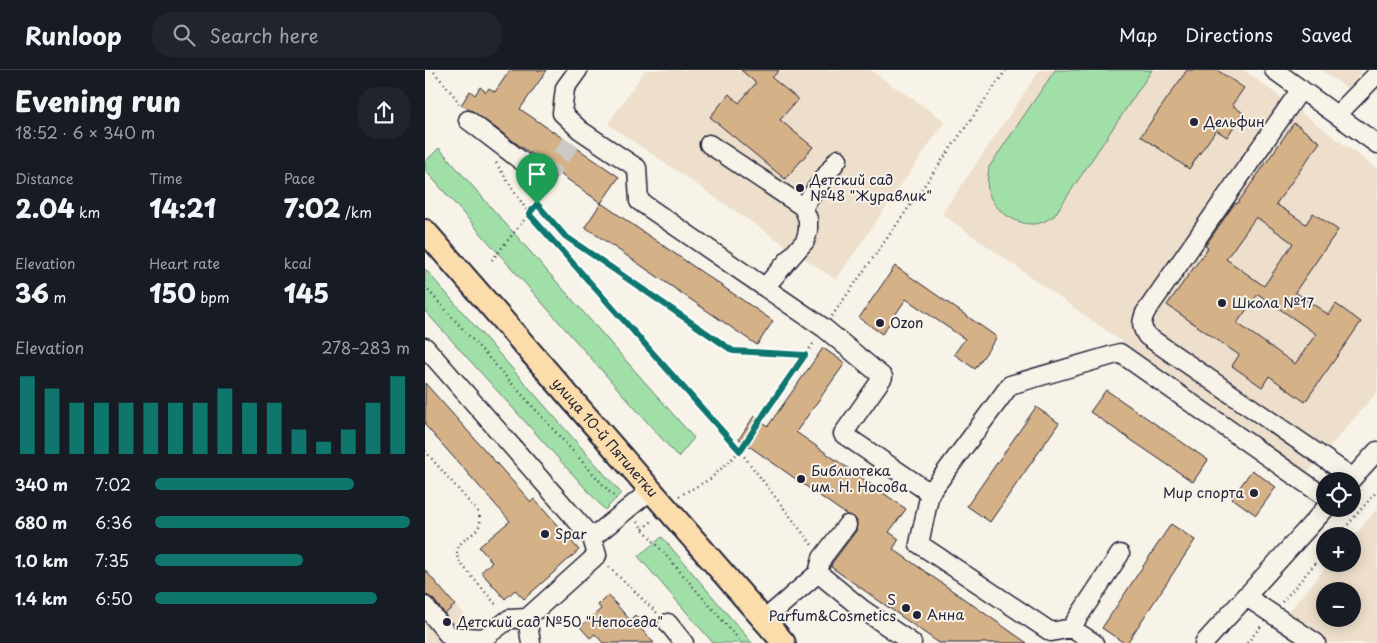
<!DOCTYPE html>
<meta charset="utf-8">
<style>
body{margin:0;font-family:"Playpen Sans",sans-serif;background:#20242c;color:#f1f3f6;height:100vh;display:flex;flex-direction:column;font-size:19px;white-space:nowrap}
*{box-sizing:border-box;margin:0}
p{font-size:16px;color:#9ea1a6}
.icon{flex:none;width:28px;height:28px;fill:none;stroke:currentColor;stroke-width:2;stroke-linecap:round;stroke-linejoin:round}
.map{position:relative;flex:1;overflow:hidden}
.side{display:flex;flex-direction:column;background:#171b24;width:425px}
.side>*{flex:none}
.buttons{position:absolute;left:891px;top:402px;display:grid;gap:10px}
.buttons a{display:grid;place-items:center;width:45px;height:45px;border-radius:50%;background:#171b24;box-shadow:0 2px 12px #0003;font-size:25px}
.pin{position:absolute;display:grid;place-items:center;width:42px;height:42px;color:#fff;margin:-51px -21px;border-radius:50% 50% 50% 0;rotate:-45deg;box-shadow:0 0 5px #0007}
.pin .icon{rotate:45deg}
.round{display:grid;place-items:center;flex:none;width:52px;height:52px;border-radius:20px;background:#20242c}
.summary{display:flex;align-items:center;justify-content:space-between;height:85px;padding:0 15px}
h1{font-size:28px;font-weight:800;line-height:38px}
.stats{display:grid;grid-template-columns:repeat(3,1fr);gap:8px;height:85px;padding:5px 15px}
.stats div{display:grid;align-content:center}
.stats b{font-size:25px;font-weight:800}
.stats small{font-size:14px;font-weight:400}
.stats p{font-size:14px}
.chart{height:140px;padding:10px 15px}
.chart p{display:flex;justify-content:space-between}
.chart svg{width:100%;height:90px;margin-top:5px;stroke:#0f766e;stroke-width:6}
ul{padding:0 15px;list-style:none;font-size:16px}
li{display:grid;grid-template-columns:80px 60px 1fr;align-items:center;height:38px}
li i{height:12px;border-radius:6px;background:#0f766e}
header{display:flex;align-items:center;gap:30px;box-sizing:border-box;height:70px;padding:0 25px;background:#171b24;border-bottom:1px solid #363941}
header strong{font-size:24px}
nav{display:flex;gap:28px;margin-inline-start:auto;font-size:18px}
.search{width:350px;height:45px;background:#20242c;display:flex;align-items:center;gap:12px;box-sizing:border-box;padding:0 18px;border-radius:20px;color:#9ea1a6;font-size:19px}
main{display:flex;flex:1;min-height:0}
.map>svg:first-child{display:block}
.built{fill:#eddfcb;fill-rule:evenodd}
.green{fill:#a1dfa8;stroke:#628072}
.building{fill:#d5b187;stroke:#22223b;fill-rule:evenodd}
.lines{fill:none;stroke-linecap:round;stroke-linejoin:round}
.minor-tunnel{stroke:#ccc9c5;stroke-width:18;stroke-dasharray:18 9;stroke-linecap:butt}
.minor-casing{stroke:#22223b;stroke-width:21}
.major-casing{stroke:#22223b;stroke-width:26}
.path{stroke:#22223b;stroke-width:2.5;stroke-dasharray:1 4;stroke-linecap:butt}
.minor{stroke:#f7f3e8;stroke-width:18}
.major{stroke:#fbddab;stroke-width:22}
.route-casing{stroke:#fff;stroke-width:10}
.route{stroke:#0f766e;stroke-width:6}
.poi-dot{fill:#22223b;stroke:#f7f3e8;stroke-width:2}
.labels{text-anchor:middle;stroke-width:4;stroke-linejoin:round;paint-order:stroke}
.poi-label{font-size:14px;fill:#22223b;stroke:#f7f3e8;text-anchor:start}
.street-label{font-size:14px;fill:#22223b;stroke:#f7f3e8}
</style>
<header>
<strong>Runloop</strong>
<div class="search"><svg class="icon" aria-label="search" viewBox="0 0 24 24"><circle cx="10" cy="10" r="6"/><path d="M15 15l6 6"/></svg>Search here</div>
<nav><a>Map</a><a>Directions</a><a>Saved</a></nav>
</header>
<main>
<section class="side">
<div class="summary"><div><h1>Evening run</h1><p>18:52 · 6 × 340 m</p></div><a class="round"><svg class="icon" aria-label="share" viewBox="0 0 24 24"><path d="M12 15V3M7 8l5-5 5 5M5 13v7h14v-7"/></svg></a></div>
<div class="stats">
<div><p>Distance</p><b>2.04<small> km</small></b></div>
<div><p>Time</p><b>14:21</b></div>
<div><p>Pace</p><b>7:02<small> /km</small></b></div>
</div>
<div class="stats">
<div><p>Elevation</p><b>36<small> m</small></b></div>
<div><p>Heart rate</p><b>150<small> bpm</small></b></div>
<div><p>kcal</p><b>145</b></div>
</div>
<div class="chart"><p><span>Elevation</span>278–283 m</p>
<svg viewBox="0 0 160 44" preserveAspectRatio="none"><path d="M5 44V6M15 44V12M25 44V19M35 44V19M45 44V19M55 44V19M65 44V19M75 44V19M85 44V12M95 44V19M105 44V19M115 44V32M125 44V38M135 44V32M145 44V19M155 44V6"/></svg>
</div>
<ul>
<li><b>340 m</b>7:02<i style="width:78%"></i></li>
<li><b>680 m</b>6:36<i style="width:100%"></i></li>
<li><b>1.0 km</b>7:35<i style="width:58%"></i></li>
<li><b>1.4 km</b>6:50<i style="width:87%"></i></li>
</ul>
</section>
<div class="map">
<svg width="952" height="573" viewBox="0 0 952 573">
<rect width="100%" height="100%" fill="#f7f3e8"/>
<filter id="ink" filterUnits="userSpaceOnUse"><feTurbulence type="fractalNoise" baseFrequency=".02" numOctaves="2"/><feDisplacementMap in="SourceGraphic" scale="10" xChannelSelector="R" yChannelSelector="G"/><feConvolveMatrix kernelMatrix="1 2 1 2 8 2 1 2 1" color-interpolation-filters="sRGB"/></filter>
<g filter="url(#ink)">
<path class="built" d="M 220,0 L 445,0 L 520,51 L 411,210 L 183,54 Z
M 615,0 L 819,0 L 952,99 L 952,322 L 882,403 L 517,144 Z
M 896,0 L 937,0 L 923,19 Z
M 952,439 L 952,573 L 901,573 L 860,546 L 904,494 L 928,494 L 928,467 ZM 900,521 L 928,521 L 928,549 L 900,549 Z
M 0,500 L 59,568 L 63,573 L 0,573 Z"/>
<path class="green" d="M 630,0 L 727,0 L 629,146 C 622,150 616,154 607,154 C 591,154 570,141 564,124 C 561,115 563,106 564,97 Z
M 14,78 L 269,368 L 253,387 L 0,100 L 0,92 Z
M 0,199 L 196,423 L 180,440 L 0,241 Z
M 237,467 L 327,573 L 288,573 L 213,486 Z"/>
<path class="building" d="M 85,0 L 122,0 L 95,39 L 194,107 L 176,133 L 91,73 L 49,42 L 36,35 L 45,21 L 50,25 L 55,17 L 61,22 L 64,18 L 70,22 Z
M 316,0 L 354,0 L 347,8 L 373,29 L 355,50 L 388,77 L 360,109 L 285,47 L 304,24 L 314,33 L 331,13 Z
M 762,0 L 792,0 L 819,18 L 807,35 L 818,43 L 802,67 L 791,60 L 764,99 L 716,66 Z
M 869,53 L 895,72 L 851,134 L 881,154 L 888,143 L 913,160 L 870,222 L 904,245 L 911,234 L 936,252 L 880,332 L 844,306 L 837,317 L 807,296 L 814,285 L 742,235 L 783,178 L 780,176 L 810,133 L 812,134 ZM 831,147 L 868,173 L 839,216 L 801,189 ZM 833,224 L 891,264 L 870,294 L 812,253 Z
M 176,133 L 348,251 L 332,275 L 160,157 Z
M 470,196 L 572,267 L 550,299 L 529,284 L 540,269 L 481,229 L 457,264 L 434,248 Z
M 398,278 L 420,293 L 371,362 L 481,439 L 464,462 L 474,469 L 468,479 L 602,573 L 514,573 L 406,497 L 407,493 L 431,461 L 432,451 L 429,447 L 422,445 L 314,369 L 329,346 L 343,356 Z
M 0,313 L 106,432 L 109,429 L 154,480 L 99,529 L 90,520 L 80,529 L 56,502 L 67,492 L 54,477 L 85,451 L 0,355 Z
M 681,320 L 783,390 L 768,412 L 665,342 Z
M 611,337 L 634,353 L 565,452 L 542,436 Z
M 827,400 L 851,417 L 831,445 L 807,428 Z
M 746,454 L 770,470 L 702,573 L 699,573 L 677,558 Z
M 0,500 L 30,535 L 20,544 L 8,529 L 0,524 Z
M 183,525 L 205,550 L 210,545 L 220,556 L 216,559 L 229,573 L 178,573 L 170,564 L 165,568 L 155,557 L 176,539 L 173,535 Z"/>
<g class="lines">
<path class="minor-tunnel" d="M 120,109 L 155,60"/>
<g class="minor-casing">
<path id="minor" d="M 153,0 L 140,18 L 137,43 L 155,60 L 212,98 L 214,131 L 399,258 L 458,307 L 418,364 L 505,423 L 585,315 L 695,283 L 900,427
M 849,0 L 952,74
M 876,19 L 720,243 C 716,253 716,257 722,266 L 928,408
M 912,45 L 952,4
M 43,50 L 120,109
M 284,74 L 378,137 L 383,149 L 383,161 L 380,171 L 340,217
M 378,137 L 413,89
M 0,277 L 167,468 L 226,420
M 925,411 L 952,381
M 505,423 L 494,474 L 626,562 L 646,558 L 695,484
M 393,503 L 437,539 L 487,573
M 820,526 L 891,573
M 0,536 L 24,566 L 59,568 L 84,549 L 102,548
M 339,550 L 393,503 L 397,488 L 422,455
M 243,553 L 259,573
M 646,558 L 669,573
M 106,573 L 102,548 L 172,485 L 167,468
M 779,573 L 900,439"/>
</g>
<g class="major-casing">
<g id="major">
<path id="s1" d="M 0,161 L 359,573"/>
</g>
</g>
<path class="path" d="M 9,2 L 30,27 L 36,37
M 71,93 L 104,144 L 315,381 L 387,475
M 112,134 L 140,166 L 308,281 L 380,285
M 67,190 L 112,134 L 115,125
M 0,217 L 191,429
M 407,246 L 581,0
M 0,381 L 53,442 C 63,466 34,464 32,482 C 31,485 33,487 33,490 L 73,537
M 254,426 L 285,409 L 315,381 L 343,337 L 390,271
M 212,452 L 317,573
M 218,459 L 228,450
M 913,466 L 952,421
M 184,497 L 232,543
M 857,532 L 900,482
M 822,573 L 837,555"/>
<use href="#minor" class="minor"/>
<use href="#major" class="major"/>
</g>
</g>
<g class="lines" filter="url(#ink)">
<g class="route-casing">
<path id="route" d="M 112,134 L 140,166 L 308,281 L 380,285 L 343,338 L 315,381 L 104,144 Z"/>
</g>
<use href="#route" class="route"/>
</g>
<g class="poi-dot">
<circle cx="769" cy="52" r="5"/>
<circle cx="375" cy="118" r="5"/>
<circle cx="797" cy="233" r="5"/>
<circle cx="455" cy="253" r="5"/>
<circle cx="376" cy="409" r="5"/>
<circle cx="829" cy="423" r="5"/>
<circle cx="120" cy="464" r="5"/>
<circle cx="481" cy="538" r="5"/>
<circle cx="492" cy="545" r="5"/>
<circle cx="22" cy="552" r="5"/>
</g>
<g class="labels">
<g class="poi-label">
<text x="779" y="57">Дельфин</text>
<text x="385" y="115">Детский сад<tspan x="385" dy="16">№48 "Журавлик"</tspan></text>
<text x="807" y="238">Школа №17</text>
<text x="465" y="258">Ozon</text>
<text x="386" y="406">Библиотека<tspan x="386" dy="16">им. Н. Носова</tspan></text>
<text x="819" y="428" text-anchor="end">Мир спорта</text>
<text x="130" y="469">Spar</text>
<text x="471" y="535" text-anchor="end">S<tspan x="471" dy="16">Parfum&amp;Cosmetics</tspan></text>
<text x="502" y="550">Анна</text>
<text x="32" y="557">Детский сад №50 "Непоседа"</text>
</g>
<g class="street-label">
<text dy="5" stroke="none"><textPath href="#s1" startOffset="274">улица 10-й Пятилетки</textPath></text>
</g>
</g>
</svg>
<div class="buttons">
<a><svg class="icon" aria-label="locate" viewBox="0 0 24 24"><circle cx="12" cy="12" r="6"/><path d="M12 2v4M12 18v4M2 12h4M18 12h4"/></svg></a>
<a>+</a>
<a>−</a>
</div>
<div class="pin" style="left:112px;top:134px;background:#1e9e55"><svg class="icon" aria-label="arrive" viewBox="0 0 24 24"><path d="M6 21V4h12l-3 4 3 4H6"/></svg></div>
</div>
</main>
